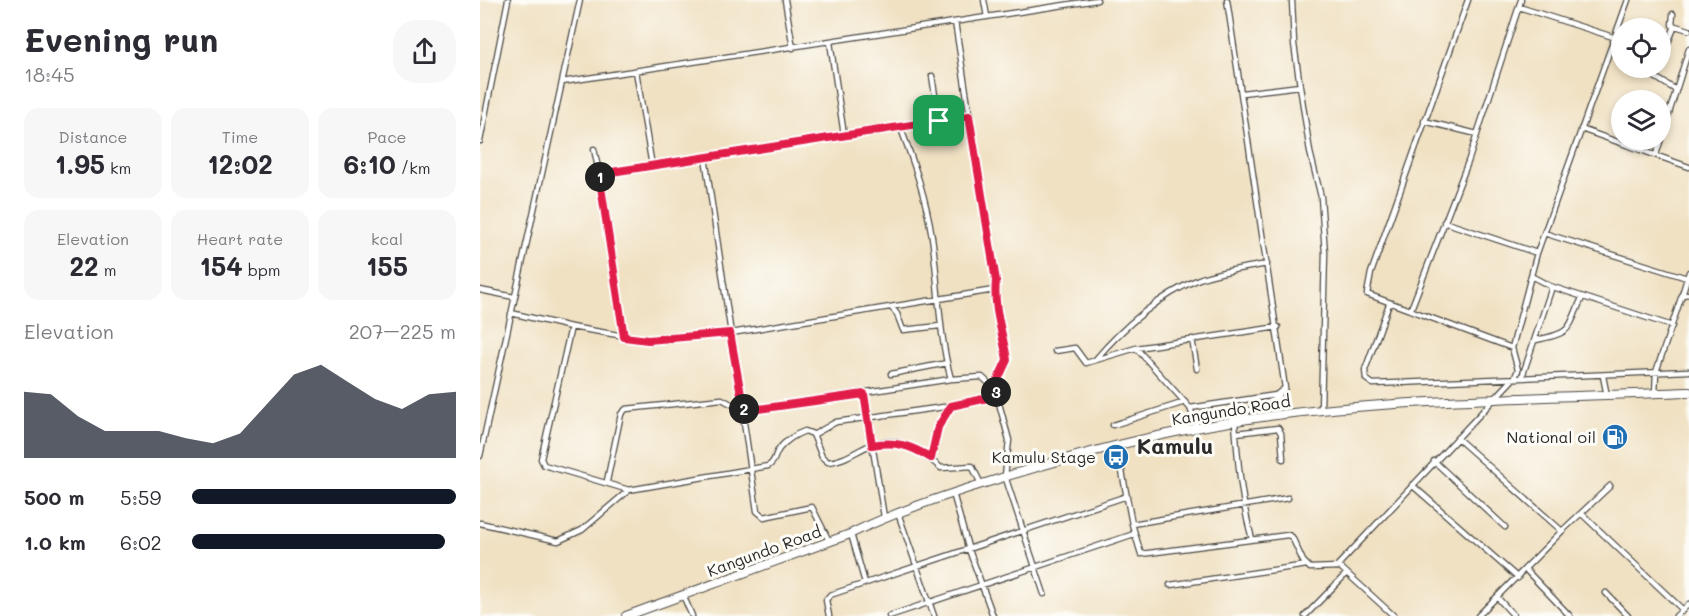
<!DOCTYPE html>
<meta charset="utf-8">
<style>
body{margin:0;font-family:Mali,sans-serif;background:#f7f7f7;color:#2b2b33;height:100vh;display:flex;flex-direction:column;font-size:22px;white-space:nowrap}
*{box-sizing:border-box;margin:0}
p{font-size:20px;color:#7c7c81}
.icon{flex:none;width:33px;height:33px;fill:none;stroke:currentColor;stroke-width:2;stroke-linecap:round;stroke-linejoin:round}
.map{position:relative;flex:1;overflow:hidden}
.details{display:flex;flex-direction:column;background:#fff;width:480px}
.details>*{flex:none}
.controls{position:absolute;left:1131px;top:18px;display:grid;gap:12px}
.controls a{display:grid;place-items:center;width:60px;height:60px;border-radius:50%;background:#fff;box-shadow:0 3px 9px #0003;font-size:30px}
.pin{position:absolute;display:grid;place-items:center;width:51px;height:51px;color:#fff;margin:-26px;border-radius:12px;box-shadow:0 3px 9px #0006}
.km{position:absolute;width:30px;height:30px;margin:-15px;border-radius:50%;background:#222;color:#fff;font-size:16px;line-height:30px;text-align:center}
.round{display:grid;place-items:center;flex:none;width:63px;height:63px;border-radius:24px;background:#f7f7f7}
.summary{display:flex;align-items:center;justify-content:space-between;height:102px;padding:0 24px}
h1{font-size:33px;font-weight:700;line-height:45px}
.figures{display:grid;grid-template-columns:repeat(3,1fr);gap:9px;height:102px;padding:6px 24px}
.figures div{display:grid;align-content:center;border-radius:15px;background:#f7f7f7;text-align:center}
.figures b{font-size:26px;font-weight:700}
.figures small{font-size:16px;font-weight:400}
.figures p{font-size:16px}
.chart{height:168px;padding:12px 24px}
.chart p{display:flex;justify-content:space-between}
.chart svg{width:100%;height:108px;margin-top:6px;fill:#111827;opacity:.7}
ul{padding:0 24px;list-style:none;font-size:20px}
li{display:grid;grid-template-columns:96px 72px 1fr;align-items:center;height:45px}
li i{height:15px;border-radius:8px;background:#111827}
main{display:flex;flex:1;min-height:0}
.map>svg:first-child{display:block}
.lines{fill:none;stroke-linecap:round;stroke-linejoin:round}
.minor-casing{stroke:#494642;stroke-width:7}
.trunk-casing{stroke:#494642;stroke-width:10}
.minor{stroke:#fff;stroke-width:4.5}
.trunk{stroke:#fff;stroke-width:8}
.route-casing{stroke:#fff;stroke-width:12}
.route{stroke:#e11d48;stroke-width:8}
.labels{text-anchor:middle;stroke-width:6;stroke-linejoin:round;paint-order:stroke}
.street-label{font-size:16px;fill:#2b2b2b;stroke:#fdfcf7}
.poi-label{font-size:16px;fill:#2b2b2b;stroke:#fdfcf7;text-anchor:end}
.district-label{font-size:22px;font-weight:bold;fill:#2b2b2b;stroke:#fdfcf7}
</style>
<main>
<section class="details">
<div class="summary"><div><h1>Evening run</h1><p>18:45</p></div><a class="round"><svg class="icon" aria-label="share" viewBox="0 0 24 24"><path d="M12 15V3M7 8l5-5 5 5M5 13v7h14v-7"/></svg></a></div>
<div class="figures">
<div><p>Distance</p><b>1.95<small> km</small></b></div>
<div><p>Time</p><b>12:02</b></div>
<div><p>Pace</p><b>6:10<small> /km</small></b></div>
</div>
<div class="figures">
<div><p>Elevation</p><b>22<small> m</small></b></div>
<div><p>Heart rate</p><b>154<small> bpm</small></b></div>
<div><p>kcal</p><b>155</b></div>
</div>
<div class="chart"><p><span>Elevation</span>207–225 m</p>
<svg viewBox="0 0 160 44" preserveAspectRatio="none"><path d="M0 44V17L10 18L20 27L30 33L40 33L50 33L60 36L70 38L80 34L90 22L100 10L110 6L120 13L130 20L140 24L150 18L160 17V44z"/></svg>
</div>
<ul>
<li><b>500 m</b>5:59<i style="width:100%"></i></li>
<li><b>1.0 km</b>6:02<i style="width:96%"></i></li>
</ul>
</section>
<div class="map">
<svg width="1209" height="616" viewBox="0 0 1209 616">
<rect width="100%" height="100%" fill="#fdfcf7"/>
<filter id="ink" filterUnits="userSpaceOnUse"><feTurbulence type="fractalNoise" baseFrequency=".0167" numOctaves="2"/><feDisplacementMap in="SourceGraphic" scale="12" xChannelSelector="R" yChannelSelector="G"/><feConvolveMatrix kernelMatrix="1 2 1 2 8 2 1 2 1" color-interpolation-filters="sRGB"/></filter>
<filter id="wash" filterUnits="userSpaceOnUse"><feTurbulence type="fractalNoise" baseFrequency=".008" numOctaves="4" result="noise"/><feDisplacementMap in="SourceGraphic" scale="24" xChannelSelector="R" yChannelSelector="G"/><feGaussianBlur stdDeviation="1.35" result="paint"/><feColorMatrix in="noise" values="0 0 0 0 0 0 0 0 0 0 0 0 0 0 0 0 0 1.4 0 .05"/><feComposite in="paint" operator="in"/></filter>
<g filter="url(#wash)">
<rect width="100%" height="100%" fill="#f0e1c3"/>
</g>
<g filter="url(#ink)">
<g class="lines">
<g class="minor-casing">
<path id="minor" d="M 305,0 L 313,48
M 504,0 L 507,17
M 812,0 L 814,44 L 820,86 L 830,152 L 841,197 L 845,253 L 841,410
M 988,0 L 891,273 L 887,294 L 1032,348
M 1039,7 L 1133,37
M 1193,14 L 1192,25 L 1209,30
M 350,42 L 364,135
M 1180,62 L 1195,26
M 1178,68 L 1175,77 L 1196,90
M 156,71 L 172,166
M 452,76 L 459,121
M 82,82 L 617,0
M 762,93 L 820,86
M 944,121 L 997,134
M 420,126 C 434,163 446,198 452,237 C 459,285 458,332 471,379 L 502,377 L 514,388 L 517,396 L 529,440 L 525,476 L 564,594
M 1101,129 L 1209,167
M 0,141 L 28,0
M 114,149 L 123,191 L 144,337
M 1176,155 L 1209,49
M 225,157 L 277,511 L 284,517 L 332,507 L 349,541
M 119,174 L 489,116
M 964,222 L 1057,253
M 1064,233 L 1207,278
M 1070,286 L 1192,326
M 0,290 L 34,297
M 514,290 L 519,327 L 527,360 L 514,388
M 1202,295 L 1209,272
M 909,304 L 885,370 L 886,379 L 893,384 L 1209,371
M 412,308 L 417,314 L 423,330 L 460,326
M 931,309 L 988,162 L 1041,0
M 31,313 L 91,327 L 168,340 L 251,333 L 514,290 L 516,281 L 475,22
M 91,327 L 61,459 L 64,465 L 149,490 L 288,466 C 296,462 294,455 299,449 C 305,441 316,434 325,431 L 333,434 L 342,457 L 348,462 C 363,461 375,452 388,446 C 416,433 440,450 461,468 L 492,466 L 501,484
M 712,339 L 717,369
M 1056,340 C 1093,333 1087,330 1102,298
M 656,348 L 710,408
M 575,351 L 595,348 L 606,363 L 656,348 L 798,327
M 616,359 C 643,327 680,295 719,279 C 740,271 765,268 787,264
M 411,374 L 467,363
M 1123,376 L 1127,396
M 1042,377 L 1071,290 L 1070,286 L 1051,276
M 384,394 L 404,517
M 1175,394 L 1176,372 L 1202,295 L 1209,294
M 770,420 L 766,414 C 774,402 792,406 800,394
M 755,422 C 758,463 761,500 772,539
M 633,425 L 705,402
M 718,429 L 710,408 L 796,395 L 805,388 L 747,0
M 756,433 L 798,428 L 801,433 L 803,459
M 333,435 L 356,422 L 471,406
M 977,438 L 1082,531 L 998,616
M 637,445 L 652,524 L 808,498
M 0,456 L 100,0
M 451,458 L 458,427 L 471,406 L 517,396
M 954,461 L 1025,527
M 127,481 L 141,414 L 146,409 L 242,399 L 264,411 L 471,379
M 932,485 L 1038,578
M 473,493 L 488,547 L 513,616
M 418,513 L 454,616
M 1102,514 L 1203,610
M 0,523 L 78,541 L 102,530 L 149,490
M 652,524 L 661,554 L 808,535 L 812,537 L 823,561 L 830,568 L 859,567
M 1082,531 L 1130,486
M 371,534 L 385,583
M 1046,570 L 1090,616
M 690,585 L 827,565
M 1126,593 L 1148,616
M 203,595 L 212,616
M 1017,597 L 1034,616
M 349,616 L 346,600 L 350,595 L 647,496
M 409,616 L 654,534
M 825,616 L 866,574
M 914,616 L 858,565 L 1035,377 L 1038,370 L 1032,348 L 1057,253 L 1148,0
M 1196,616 L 1209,604"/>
</g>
<g class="trunk-casing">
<path id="trunk" d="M 146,616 L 370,534 C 417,511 465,495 515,480 C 621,446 731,420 842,410 C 964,398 1087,397 1209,392"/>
</g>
<use href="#minor" class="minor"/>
<use href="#trunk" class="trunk"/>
</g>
</g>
<g class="lines" filter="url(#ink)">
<g class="route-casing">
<path id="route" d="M 489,116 L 516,281 C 513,309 523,333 527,360 L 514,388 L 517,396 L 471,406 L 458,427 L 451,458 C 430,445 416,441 392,445 L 384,394 L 264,411 L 250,333 L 168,340 L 144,337 L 119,174 Z"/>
</g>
<use href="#route" class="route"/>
</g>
<defs>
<g id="fuel-disc" transform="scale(1.35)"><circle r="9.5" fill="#1f6fb2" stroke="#fdfcf7"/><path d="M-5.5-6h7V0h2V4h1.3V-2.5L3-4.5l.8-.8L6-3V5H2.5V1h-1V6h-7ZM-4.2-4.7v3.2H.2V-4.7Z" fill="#fff"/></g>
<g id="bus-disc" transform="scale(1.35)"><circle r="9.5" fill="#1f6fb2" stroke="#fdfcf7"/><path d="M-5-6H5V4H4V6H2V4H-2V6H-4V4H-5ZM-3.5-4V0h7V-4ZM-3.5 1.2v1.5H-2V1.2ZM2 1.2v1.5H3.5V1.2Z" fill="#fff"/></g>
</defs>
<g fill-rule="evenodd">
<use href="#fuel-disc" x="1135" y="437"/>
<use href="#bus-disc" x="636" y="457"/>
</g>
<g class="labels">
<g class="street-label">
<text transform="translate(751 410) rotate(-9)" y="6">Kangundo Road</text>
<text transform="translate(284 551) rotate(-20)" y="6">Kangundo Road</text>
</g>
<g class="poi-label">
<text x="1116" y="443">National oil</text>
<text x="616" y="463">Kamulu Stage</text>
</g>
<g class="district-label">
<text x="695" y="454">Kamulu</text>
</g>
</g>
</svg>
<div class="controls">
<a><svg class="icon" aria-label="locate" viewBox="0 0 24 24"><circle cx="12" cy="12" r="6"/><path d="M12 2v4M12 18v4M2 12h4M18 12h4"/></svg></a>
<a><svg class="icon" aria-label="layers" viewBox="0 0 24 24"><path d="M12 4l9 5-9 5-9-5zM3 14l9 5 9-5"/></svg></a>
</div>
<div class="pin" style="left:459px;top:121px;background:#1e9e55"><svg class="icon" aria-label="arrive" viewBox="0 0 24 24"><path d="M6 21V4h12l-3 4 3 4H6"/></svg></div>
<b class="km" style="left:120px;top:177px">1</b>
<b class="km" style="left:264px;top:409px">2</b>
<b class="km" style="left:516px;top:392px">3</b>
</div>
</main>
